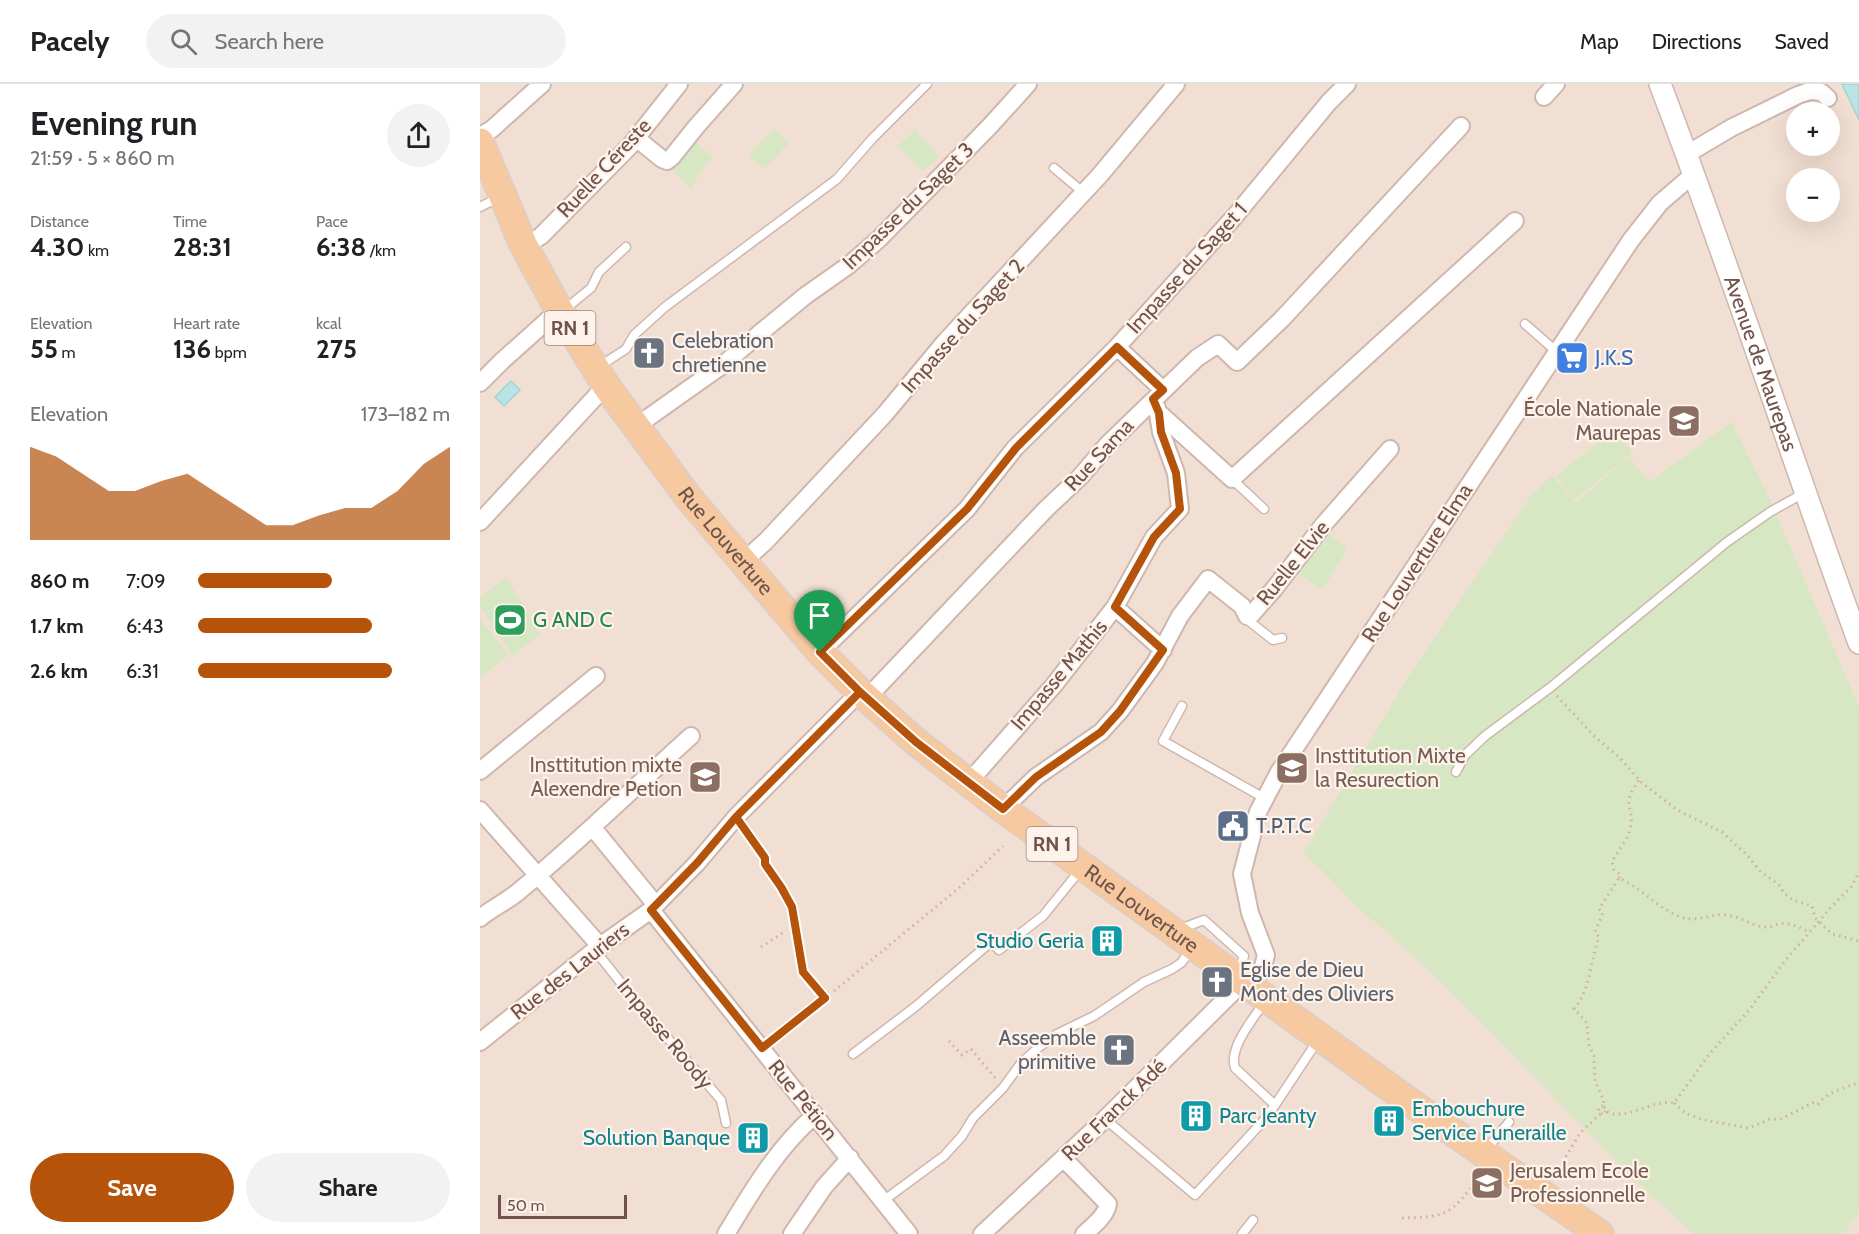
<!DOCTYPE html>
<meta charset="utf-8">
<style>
body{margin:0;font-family:Cabin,sans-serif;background:#f2f2f2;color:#202124;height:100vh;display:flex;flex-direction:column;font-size:22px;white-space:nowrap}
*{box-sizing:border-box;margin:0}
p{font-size:20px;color:#757577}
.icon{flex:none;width:33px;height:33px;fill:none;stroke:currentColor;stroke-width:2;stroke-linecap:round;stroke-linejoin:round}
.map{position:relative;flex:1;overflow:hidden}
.drawer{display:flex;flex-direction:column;background:#fff;width:480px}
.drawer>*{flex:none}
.tools{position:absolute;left:1306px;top:18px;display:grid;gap:12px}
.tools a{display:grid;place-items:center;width:54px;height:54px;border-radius:50%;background:#fff;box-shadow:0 6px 24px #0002;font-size:30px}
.scale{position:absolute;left:18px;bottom:15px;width:129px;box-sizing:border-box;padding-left:6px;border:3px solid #72534b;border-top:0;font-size:16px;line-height:21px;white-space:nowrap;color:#72534b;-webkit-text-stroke:4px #fef3ea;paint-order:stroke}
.pin{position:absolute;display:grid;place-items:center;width:51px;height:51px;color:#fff;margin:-62px -26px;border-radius:50% 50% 50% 0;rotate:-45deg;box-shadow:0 0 6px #0007}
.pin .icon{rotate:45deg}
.round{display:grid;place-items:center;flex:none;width:63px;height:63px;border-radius:32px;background:#f2f2f2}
.head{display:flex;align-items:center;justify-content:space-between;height:102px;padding:0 30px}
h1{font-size:33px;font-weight:700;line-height:45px}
.stats{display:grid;grid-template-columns:repeat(3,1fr);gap:9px;height:102px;padding:6px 30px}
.stats div{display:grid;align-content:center}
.stats b{font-size:26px;font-weight:700}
.stats small{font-size:16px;font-weight:400}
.stats p{font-size:16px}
.chart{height:168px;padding:12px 30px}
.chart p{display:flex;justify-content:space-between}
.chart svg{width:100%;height:108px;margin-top:6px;fill:#b45309;opacity:.7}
.action{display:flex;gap:12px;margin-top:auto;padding:12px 30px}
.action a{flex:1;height:69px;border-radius:36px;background:#b45309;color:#fff;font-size:24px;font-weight:700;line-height:69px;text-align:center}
.action a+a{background:#f2f2f2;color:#202124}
ul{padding:0 30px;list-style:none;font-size:20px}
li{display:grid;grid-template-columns:96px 72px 1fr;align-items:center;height:45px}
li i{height:15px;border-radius:8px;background:#b45309}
header{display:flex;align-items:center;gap:36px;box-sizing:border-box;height:84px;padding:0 30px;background:#fff;border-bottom:2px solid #e0e0e0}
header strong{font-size:28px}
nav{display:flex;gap:33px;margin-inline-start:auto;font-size:21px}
.search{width:420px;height:54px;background:#f2f2f2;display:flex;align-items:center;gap:15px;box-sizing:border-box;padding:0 21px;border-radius:33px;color:#757577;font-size:22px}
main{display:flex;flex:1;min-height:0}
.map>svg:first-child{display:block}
.residential{fill:#f2dfd3;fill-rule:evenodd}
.green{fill:#d7e7c3}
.water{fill:#bae3e3;stroke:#a1d4d4;stroke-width:1.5}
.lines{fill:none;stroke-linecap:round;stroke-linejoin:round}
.service-casing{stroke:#ceb7ae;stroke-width:11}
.minor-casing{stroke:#ceb7ae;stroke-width:20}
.tertiary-casing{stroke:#ceb7ae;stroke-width:24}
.primary-casing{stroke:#d8cfcd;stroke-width:30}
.path{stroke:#d3ada1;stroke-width:3;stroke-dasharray:1.5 4.5;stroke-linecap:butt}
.service{stroke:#fff;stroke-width:8}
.minor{stroke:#fff;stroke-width:16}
.tertiary{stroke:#fff;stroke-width:21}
.primary{stroke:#f6c9a0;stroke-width:27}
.route-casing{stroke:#fff;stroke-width:12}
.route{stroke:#b45309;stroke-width:8}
.labels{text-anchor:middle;stroke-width:4.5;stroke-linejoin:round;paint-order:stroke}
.shield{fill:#fef3ea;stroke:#9c837b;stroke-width:1.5}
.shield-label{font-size:20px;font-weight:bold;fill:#72534b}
.street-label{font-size:21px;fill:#72534b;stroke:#fef3ea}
.worship-label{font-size:21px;fill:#5b616d;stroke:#fef3ea;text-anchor:start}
.shop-label{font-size:21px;fill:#366cbe;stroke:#fef3ea;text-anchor:start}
.education-label{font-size:21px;fill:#785e54;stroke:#fef3ea;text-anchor:end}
.leisure-label{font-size:21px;fill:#27864d;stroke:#fef3ea;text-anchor:start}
.service-label{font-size:21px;fill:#4e5e75;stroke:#fef3ea;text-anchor:start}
.culture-label{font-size:21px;fill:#0d838f;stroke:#fef3ea;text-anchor:end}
</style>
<header>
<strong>Pacely</strong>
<div class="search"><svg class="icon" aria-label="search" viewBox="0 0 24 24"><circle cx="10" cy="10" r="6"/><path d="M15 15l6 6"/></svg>Search here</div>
<nav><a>Map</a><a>Directions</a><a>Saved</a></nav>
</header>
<main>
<section class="drawer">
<div class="head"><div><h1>Evening run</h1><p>21:59 · 5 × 860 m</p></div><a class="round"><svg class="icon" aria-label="share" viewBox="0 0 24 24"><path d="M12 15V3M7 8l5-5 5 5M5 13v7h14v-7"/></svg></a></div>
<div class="stats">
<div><p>Distance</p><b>4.30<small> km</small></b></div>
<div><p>Time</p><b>28:31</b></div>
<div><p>Pace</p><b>6:38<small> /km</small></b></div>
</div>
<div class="stats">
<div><p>Elevation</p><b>55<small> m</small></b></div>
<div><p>Heart rate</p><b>136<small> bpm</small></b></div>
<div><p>kcal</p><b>275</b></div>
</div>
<div class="chart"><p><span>Elevation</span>173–182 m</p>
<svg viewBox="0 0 160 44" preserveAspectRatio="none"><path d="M0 44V6L10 10L20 17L30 24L40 24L50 20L60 17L70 24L80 31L90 38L100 38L110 34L120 31L130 31L140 24L150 13L160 6V44z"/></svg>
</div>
<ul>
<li><b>860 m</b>7:09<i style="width:53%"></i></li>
<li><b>1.7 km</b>6:43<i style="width:69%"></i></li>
<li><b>2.6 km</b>6:31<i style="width:77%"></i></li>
</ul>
<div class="action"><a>Save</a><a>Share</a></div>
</section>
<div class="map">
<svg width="1379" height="1150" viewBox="0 0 1379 1150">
<rect width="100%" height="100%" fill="#fbefe4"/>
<path class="residential" d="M 0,0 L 1362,0 L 1379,36 L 1379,1150 L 0,1150 ZM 1317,28 L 1350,28 L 1350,62 L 1317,62 ZM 1317,94 L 1350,94 L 1350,128 L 1317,128 Z"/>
<path class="green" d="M 294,44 L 309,59 L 285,84 L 268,71 Z
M 435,46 L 459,72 L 443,87 L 418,62 Z
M 215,58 L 233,73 L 221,87 L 211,106 L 192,85 Z
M 1252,338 L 1286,407 L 1379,623 L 1379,1128 L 1364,1150 L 1213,1150 L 1150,1091 L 978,915 L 913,853 L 876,823 L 845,789 L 823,770 L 925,598 L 1054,407 L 1057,407 L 1072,391 L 1095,419 L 1149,373 L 1169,398 Z
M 1134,346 L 1152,369 L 1094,416 L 1076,392 Z
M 845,448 L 868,464 L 844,504 L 836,502 L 814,487 Z
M 26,493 L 60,550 L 33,572 L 0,522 L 0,513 Z
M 0,535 L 29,571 L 0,594 Z"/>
<path class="water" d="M 1362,0 L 1379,0 L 1379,36 Z
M 31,297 L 40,306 L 24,322 L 15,313 Z"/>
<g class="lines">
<g class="service-casing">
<path id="service" d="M 574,84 L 604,109
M 0,123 L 20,113
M 84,226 L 111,204 L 119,188 L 146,163
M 1045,240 L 1077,268
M 120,282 L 146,265 L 154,251 L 185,223 L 357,95 L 392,55 L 447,0
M 752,395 L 784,425
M 767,532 L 769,537 L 793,556 L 802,554
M 702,622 L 683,657 L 784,714
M 976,688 L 985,671 L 1005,652 L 1071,603 L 1247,458 L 1290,428 L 1324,409
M 256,733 L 285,774 L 285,780 L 301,803 L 312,823 L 323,888 L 345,913 L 282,964
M 700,845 L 724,836 L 764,872 L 758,890
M 115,866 L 152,913 L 241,1016 L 246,1039
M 373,970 L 435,923 L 511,858 L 519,866 L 563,832 L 601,785
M 795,1021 L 838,956
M 625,1035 L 715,1111 L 786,1034 L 795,1021 L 755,984 C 748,964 774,934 785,917
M 1006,1066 L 1029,1038
M 403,1117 L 464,1072 L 482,1052 L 493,1034 L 523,1004 L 541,979 L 559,963 L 577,950 L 614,932 L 664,898 L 692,885 L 701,879 L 712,865
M 762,1150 L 773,1136"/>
</g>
<g class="minor-casing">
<path id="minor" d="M 1064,13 L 1076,0
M 0,52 L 12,45 L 62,0
M 156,54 L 182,75 L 187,77 L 192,73 L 216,43 L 254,0
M 1207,70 L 1251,44 L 1318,11 L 1330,7 L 1341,8 L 1348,14
M 44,162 L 61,152 L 150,62 L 199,0
M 637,263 L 683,306
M 0,299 L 22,277 L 79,226
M 679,329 L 752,395 L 1035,137
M 155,343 L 244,280 L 280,249 L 325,212 L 369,181 L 399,155 L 509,43 L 548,0
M 0,438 L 118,310 L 127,303
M 264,477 L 286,457 L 405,330 L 464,259 L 620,91 L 696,0
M 635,523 L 683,566
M 340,568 L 487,425 L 535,364 L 637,263 L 755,132 L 849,18 L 867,0
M 387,614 L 566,425 L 600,393 L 628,360 L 717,274 L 738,260 L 757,278 L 802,235 L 981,42
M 0,687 L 116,592
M 488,699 L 574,601 L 635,523 L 674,453 L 700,425 L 696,389 L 681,348 L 677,324
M 523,725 L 556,693 L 621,648 L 640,627 L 675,579 L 700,532 L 728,495 L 762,522 L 767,532 L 771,531 L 794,505 L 844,440 L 910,365
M 0,726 L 120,862
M 113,744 L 176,821
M 171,826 L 429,1150
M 0,834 C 12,824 26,818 38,808 C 98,759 153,704 211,652
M 770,903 L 782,886 L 786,871 L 770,829 L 762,790 L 778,728 L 799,688 L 1151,156 L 1180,119 L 1215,89
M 0,958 L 120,862 L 171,826 L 217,779 L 256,733 L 380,608
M 584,1075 L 628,1120 C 626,1132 613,1142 604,1150
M 246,1150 C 272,1107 297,1064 335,1031
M 312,1150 L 344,1103 L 370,1074
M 502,1150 L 625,1035 L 763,898"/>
</g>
<g class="tertiary-casing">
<g id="tertiary">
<path id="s1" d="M 1180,0 C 1251,185 1311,373 1379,559"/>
</g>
</g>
<g class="primary-casing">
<g id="primary">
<path id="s2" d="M 0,58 L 44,162 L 79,226 L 127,303 L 208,413 L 340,568 L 380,608 L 436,658 L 523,725 L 944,1028 L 1120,1150"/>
</g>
</g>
<path class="path" d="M 1077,612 L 1114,652 L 1140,674 L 1161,698 L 1197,726 L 1242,748 L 1267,771 L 1280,787 L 1299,801 L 1304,809 L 1313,816 L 1332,822 L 1335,834 L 1352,850 L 1379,857
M 1139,794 L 1141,791 L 1134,786 L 1132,778 C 1137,767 1147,758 1150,745 C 1156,721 1139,724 1159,696
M 281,863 L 304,848
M 354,907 L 480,803 L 523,762
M 469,957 L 482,971 L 491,965 L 516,995
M 1194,1019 L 1205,1029 L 1224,1036 L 1269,1044 L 1290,1035 L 1301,1035 L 1334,1018 L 1338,1020 C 1348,1007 1364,1005 1379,998
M 1123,1022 L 1119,1023 L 1118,1027 L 1123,1031 L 1127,1026 L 1123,1022 L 1124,1017 L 1115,997 L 1114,972 L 1109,962 L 1107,939 L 1094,925 C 1111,905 1110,877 1119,853 L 1115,848 L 1123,829 L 1119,825 L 1139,794 C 1162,804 1178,825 1201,833 C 1218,839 1230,829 1246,831 C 1260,832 1272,842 1285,843 C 1290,844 1294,841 1298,840 C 1309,838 1320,843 1329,848
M 1127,1028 C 1148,1037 1171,1015 1194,1019 L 1231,968 L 1270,925 L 1304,878 L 1352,822 L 1372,802 L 1379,788
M 1073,1093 L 1101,1048 L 1120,1030
M 922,1134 C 969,1133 970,1130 999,1094"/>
<use href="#service" class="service"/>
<use href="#minor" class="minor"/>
<use href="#tertiary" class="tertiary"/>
<use href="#primary" class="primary"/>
</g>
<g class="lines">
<g class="route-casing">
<path id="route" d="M 340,568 L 380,608 L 256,733 L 217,779 L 171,826 L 282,964 L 345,914 L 323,888 L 312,823 L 301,803 L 285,780 L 285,774 L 256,733 L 380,608 L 436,658 L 523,725 L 556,693 L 621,648 L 640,627 L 683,566 L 635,523 L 674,453 L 700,425 L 696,389 L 681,348 L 679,329 L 673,315 L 683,306 L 637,263 L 536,364 L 487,425 L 340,568"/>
</g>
<use href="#route" class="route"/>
</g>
<defs>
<g id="church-square" transform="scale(1.725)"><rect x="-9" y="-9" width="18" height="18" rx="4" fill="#6b7280" stroke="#fef3ea"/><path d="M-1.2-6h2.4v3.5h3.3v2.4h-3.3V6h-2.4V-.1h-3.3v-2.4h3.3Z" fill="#fff"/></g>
<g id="supermarket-square" transform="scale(1.725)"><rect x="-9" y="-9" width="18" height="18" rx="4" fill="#3f7fe0" stroke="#fef3ea"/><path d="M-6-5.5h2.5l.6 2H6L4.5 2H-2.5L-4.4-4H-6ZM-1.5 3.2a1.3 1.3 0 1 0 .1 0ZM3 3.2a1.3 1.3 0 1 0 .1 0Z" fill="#fff"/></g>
<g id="school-square" transform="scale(1.725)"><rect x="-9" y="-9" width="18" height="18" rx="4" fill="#8d6e63" stroke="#fef3ea"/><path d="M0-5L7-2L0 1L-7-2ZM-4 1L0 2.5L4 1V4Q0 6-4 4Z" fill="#fff"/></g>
<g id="stadium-square" transform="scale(1.725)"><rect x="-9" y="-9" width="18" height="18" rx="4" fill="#2e9e5b" stroke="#fef3ea"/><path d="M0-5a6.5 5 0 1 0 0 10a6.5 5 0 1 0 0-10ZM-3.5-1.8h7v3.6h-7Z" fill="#fff"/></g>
<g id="civic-square" transform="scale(1.725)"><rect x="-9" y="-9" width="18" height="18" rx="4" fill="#5c6f8a" stroke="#fef3ea"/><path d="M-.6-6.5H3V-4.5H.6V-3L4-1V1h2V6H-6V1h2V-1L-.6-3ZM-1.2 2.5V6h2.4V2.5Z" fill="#fff"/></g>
<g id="building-square" transform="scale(1.725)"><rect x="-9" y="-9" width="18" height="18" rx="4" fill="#0f9aa8" stroke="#fef3ea"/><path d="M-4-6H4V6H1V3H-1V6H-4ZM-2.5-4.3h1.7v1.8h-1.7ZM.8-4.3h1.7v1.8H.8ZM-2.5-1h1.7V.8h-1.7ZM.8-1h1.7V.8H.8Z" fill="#fff"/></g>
<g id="university-square" transform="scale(1.725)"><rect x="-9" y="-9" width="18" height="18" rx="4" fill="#8d6e63" stroke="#fef3ea"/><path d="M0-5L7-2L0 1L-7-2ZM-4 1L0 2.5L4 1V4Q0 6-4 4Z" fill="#fff"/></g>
</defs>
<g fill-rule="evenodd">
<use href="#church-square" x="169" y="269"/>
<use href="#supermarket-square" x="1092" y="274"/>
<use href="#school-square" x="1204" y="337"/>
<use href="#stadium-square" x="30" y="536"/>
<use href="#school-square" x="812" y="684"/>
<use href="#school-square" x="225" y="693"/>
<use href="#civic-square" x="753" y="742"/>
<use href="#building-square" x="627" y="857"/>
<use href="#church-square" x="737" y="898"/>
<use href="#church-square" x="639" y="966"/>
<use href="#building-square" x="716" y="1032"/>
<use href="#building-square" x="909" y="1037"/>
<use href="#building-square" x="273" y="1054"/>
<use href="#university-square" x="1007" y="1099"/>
</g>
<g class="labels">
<g class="shield">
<rect x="64.5" y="227" width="51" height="34" rx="4.5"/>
<rect x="546.5" y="743" width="51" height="34" rx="4.5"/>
</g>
<g class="shield-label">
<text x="90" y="251">RN 1</text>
<text x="572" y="767">RN 1</text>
</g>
<g class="street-label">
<text transform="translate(124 84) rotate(-47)" y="7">Ruelle Céreste</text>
<text transform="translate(428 122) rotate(-44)" y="7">Impasse du Saget 3</text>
<text transform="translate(707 184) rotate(-48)" y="7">Impasse du Saget 1</text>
<text transform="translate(483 242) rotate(-48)" y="7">Impasse du Saget 2</text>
<text dy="7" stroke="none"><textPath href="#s1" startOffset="297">Avenue de Maurepas</textPath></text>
<text transform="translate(619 371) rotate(-47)" y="7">Rue Sama</text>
<text dy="7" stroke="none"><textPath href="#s2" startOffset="471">Rue Louverture</textPath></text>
<text transform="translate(813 479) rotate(-51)" y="7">Ruelle Elvie</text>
<text transform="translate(937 479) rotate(-57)" y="7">Rue Louverture Elma</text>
<text transform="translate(579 591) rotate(-50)" y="7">Impasse Mathis</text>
<text dy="7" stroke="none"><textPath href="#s2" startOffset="1029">Rue Louverture</textPath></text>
<text transform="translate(90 887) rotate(-38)" y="7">Rue des Lauriers</text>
<text transform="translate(185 950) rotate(50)" y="7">Impasse Roody</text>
<text transform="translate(323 1016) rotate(51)" y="7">Rue Pétion</text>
<text transform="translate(634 1026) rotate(-44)" y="7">Rue Franck Adé</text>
</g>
<g class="worship-label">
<text x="192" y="264">Celebration<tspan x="192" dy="24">chretienne</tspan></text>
<text x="760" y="893">Eglise de Dieu<tspan x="760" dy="24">Mont des Oliviers</tspan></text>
<text x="616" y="961" text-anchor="end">Asseemble<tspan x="616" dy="24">primitive</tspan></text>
</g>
<g class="shop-label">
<text x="1115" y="281">J.K.S</text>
</g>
<g class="education-label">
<text x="1181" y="332">École Nationale<tspan x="1181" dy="24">Maurepas</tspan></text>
<text x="835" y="679" text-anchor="start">Insttitution Mixte<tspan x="835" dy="24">la Resurection</tspan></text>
<text x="202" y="688">Insttitution mixte<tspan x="202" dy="24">Alexendre Petion</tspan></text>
<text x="1030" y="1094" text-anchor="start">Jerusalem Ecole<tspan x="1030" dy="24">Professionnelle</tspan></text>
</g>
<g class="leisure-label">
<text x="53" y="543">G AND C</text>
</g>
<g class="service-label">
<text x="776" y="749">T.P.T.C</text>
</g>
<g class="culture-label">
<text x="604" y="864">Studio Geria</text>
<text x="932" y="1032" text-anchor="start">Embouchure<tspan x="932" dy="24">Service Funeraille</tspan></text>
<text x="739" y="1039" text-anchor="start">Parc Jeanty</text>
<text x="250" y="1061">Solution Banque</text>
</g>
</g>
</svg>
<div class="tools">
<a>+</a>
<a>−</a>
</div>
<div class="scale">50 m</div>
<div class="pin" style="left:340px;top:568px;background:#1e9e55"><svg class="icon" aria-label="arrive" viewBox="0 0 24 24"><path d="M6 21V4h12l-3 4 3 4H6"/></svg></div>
</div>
</main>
